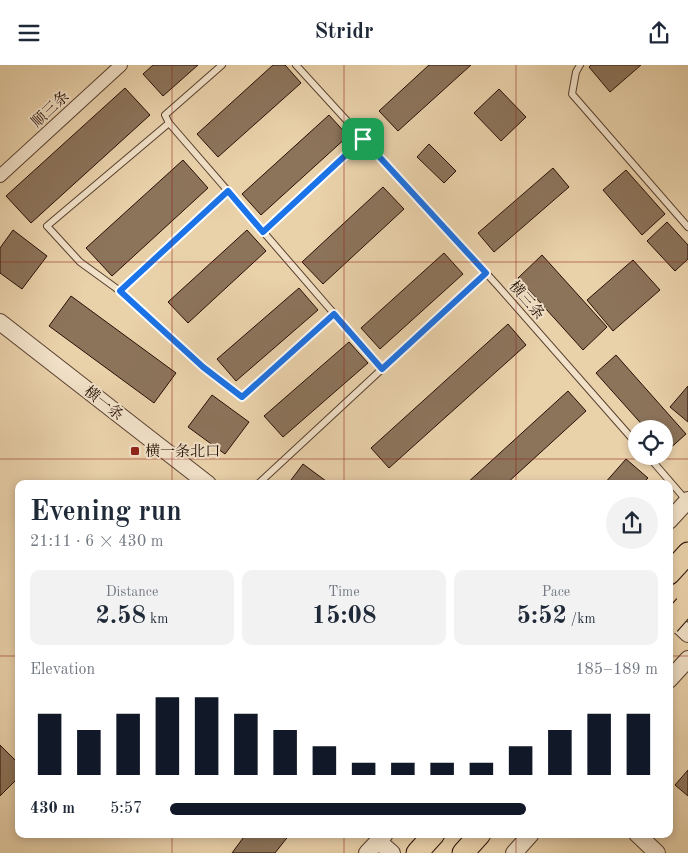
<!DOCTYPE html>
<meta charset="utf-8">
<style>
body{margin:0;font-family:"Old Standard TT","Noto Serif SC",serif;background:#f2f2f3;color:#1f2937;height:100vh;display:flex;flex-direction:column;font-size:19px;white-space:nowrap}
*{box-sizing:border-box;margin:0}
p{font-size:16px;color:#747a83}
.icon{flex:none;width:28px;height:28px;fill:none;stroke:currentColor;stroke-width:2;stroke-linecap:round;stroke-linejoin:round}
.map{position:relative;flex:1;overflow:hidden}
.details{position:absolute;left:15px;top:415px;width:658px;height:358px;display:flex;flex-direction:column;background:#fff;border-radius:10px;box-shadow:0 2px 8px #0003}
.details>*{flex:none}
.controls{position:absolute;left:628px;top:355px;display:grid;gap:10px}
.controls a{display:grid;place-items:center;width:45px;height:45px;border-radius:50%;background:#fff;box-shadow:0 2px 8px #0003;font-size:25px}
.pin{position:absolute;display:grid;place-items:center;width:42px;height:42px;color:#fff;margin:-21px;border-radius:10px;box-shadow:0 2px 8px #0006}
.round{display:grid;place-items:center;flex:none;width:52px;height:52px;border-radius:26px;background:#f2f2f3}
.overview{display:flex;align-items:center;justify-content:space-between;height:85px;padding:0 15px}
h1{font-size:28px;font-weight:800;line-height:38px}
.stats{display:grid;grid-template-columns:repeat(3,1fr);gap:8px;height:85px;padding:5px 15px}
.stats div{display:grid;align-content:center;border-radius:10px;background:#f2f2f3;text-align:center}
.stats b{font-size:25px;font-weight:800}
.stats small{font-size:14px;font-weight:400}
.stats p{font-size:14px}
.chart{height:140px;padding:10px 15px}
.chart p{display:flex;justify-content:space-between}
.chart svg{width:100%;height:90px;margin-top:5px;stroke:#111827;stroke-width:6}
ul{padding:0 15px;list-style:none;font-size:16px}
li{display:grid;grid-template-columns:80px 60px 1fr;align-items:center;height:38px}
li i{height:12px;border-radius:6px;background:#111827}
header{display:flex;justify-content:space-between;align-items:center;height:65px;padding:0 15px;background:#fff;font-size:22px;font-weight:800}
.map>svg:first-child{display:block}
.building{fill:#8c745b;stroke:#271006}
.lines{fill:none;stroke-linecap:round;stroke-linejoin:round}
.service-casing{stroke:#58402f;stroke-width:8}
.minor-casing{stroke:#58402f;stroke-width:14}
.tertiary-casing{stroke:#58402f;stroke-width:18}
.trunk-casing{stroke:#271006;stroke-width:23}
.service{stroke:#f1e1c8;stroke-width:6}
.minor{stroke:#f1e1c8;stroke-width:12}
.tertiary{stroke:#f1e1c8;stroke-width:16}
.trunk{stroke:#e9d1aa;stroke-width:21}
.trunk-bridge-casing{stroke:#271006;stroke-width:23;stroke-linecap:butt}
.trunk-bridge{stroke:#e9d1aa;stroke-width:21}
.route-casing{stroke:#fff;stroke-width:10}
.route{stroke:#1a73e8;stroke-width:6}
.grid{fill:none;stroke:#8f2418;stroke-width:1;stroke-opacity:0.55}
.poi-dot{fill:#8f2418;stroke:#f1e1c8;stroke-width:2}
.labels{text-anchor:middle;stroke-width:4;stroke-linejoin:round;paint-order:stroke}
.street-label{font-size:15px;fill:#271006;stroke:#f1e1c8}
.poi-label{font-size:15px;fill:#271006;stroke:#f1e1c8;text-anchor:start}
</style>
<header><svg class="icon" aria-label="menu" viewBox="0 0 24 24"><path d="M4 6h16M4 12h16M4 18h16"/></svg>Stridr<svg class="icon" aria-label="share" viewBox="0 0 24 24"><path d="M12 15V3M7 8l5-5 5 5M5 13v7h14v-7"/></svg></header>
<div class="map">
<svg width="688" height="788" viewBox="0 0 688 788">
<rect width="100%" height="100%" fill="#e9d1aa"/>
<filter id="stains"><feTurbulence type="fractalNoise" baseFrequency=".004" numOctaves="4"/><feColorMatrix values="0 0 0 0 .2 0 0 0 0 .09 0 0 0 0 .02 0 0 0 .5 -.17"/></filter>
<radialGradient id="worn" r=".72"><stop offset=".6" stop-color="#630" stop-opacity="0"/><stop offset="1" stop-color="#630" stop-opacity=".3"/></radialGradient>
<path class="building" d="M 153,0 L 198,0 L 163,31 L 143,9 Z
M 273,0 L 285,0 L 301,18 L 218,92 L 197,69 Z
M 429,0 L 471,0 L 398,66 L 379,46 Z
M 591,0 L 641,0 L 610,27 L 589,2 Z
M 125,23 L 150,50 L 31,158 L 6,131 Z
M 499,24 L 526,52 L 501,76 L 474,48 Z
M 329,50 L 348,71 L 261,150 L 242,129 Z
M 429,79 L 456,106 L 444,118 L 417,92 Z
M 183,95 L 208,123 L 112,211 L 86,183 Z
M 553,103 L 569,122 L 494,187 L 478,168 Z
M 626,105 L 665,149 L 642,170 L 603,125 Z
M 383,122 L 404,144 L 323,219 L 302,197 Z
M 667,157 L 688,180 L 688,194 L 675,206 L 647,176 Z
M 13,165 L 47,191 L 22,224 L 0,208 L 0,183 Z
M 247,165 L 266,186 L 188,258 L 168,237 Z
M 444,188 L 463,209 L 380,284 L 361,263 Z
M 542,190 L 607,262 L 583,285 L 518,213 Z
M 633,195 L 660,225 L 613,266 L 587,235 Z
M 299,223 L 318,245 L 236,316 L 217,294 Z
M 71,231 L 176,308 L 154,338 L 49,261 Z
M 508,259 L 526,280 L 389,403 L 371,383 Z
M 349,277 L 368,298 L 283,372 L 264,351 Z
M 616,290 L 686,369 L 666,387 L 664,384 L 664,364 L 646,364 L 596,308 Z
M 688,321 L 688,357 L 670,342 Z
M 568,326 L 586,346 L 506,419 L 466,419 Z
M 212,330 L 249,357 L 225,389 L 188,362 Z
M 626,394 L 648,413 L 642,419 L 604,419 Z
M 303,399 L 330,419 L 288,419 Z
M 0,680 L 19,699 L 19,712 L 0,731 Z
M 688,705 L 688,731 L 675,720 Z
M 246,769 L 290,769 L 275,788 L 232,788 Z"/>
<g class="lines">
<g class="service-casing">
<path id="service" d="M 222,0 L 165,50 L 169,58 L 382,304 L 486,208
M 296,0 L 497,220 L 636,378
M 580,0 L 576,7 L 572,29 L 688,162
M 169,58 L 47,161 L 80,197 L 120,226 L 203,302 L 242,332 L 334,249
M 263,167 L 363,74
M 120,226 L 228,126
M 648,391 L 686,435
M 258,419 L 382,304"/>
</g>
<g class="minor-casing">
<path id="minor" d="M 0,111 L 121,0"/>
</g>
<g class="tertiary-casing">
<path id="tertiary" d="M 0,257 L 208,419
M 669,456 L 688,435
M 669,551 L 688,569
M 669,615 L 688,594
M 637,769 L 657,788
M 378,776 L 392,788
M 367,788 L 385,769
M 514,788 L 531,769"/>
</g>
<g class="trunk-casing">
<path id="trunk" d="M 669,509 L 688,488
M 417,788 L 434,769
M 463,788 L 480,769"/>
</g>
<use href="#service" class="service"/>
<use href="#minor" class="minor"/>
<use href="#tertiary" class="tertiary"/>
<use href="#trunk" class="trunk"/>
<g class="trunk-bridge-casing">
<path id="trunk-bridge" d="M 669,559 L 685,541"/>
</g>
<use href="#trunk-bridge" class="trunk-bridge"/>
</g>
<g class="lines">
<g class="route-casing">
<path id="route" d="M 363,74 L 486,208 L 382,304 L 334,249 L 242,332 L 203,302 L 120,226 L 228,126 L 263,167 Z"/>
</g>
<use href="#route" class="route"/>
</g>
<path class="grid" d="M 172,0 L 172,419M 344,0 L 344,419M 516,0 L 516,419M 0,197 L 688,197M 0,394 L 688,394M 0,591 L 19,591M 669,591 L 688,591M 172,769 L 172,788M 344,769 L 344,788M 516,769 L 516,788"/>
<rect class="poi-dot" x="130" y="381" width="10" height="10" rx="2.5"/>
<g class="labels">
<g class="street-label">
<text transform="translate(50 44) rotate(-43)" y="5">顺三条</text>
<text transform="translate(527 235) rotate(49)" y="5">横三条</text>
<text transform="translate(104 338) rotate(38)" y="5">横一条</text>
</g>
<g class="poi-label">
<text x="145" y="391">横一条北口</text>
</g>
</g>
<rect width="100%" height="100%" filter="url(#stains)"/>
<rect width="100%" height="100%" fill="url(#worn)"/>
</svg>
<div class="controls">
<a><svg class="icon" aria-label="locate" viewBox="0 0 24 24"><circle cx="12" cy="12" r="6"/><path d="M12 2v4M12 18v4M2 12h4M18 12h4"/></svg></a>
</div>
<div class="pin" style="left:363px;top:74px;background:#1e9e55"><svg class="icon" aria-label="arrive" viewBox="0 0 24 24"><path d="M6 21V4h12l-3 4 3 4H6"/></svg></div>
<section class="details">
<div class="overview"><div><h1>Evening run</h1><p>21:11 · 6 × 430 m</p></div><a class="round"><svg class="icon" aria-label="share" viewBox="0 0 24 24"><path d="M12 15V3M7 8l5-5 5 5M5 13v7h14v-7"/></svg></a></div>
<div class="stats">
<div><p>Distance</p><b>2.58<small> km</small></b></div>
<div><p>Time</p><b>15:08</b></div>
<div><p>Pace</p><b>5:52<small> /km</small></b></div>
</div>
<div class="chart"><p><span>Elevation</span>185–189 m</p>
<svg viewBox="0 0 160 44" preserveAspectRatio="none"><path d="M5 44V14M15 44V22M25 44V14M35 44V6M45 44V6M55 44V14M65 44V22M75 44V30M85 44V38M95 44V38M105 44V38M115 44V38M125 44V30M135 44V22M145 44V14M155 44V14"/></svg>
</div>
<ul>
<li><b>430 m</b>5:57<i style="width:73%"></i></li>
</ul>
</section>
</div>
